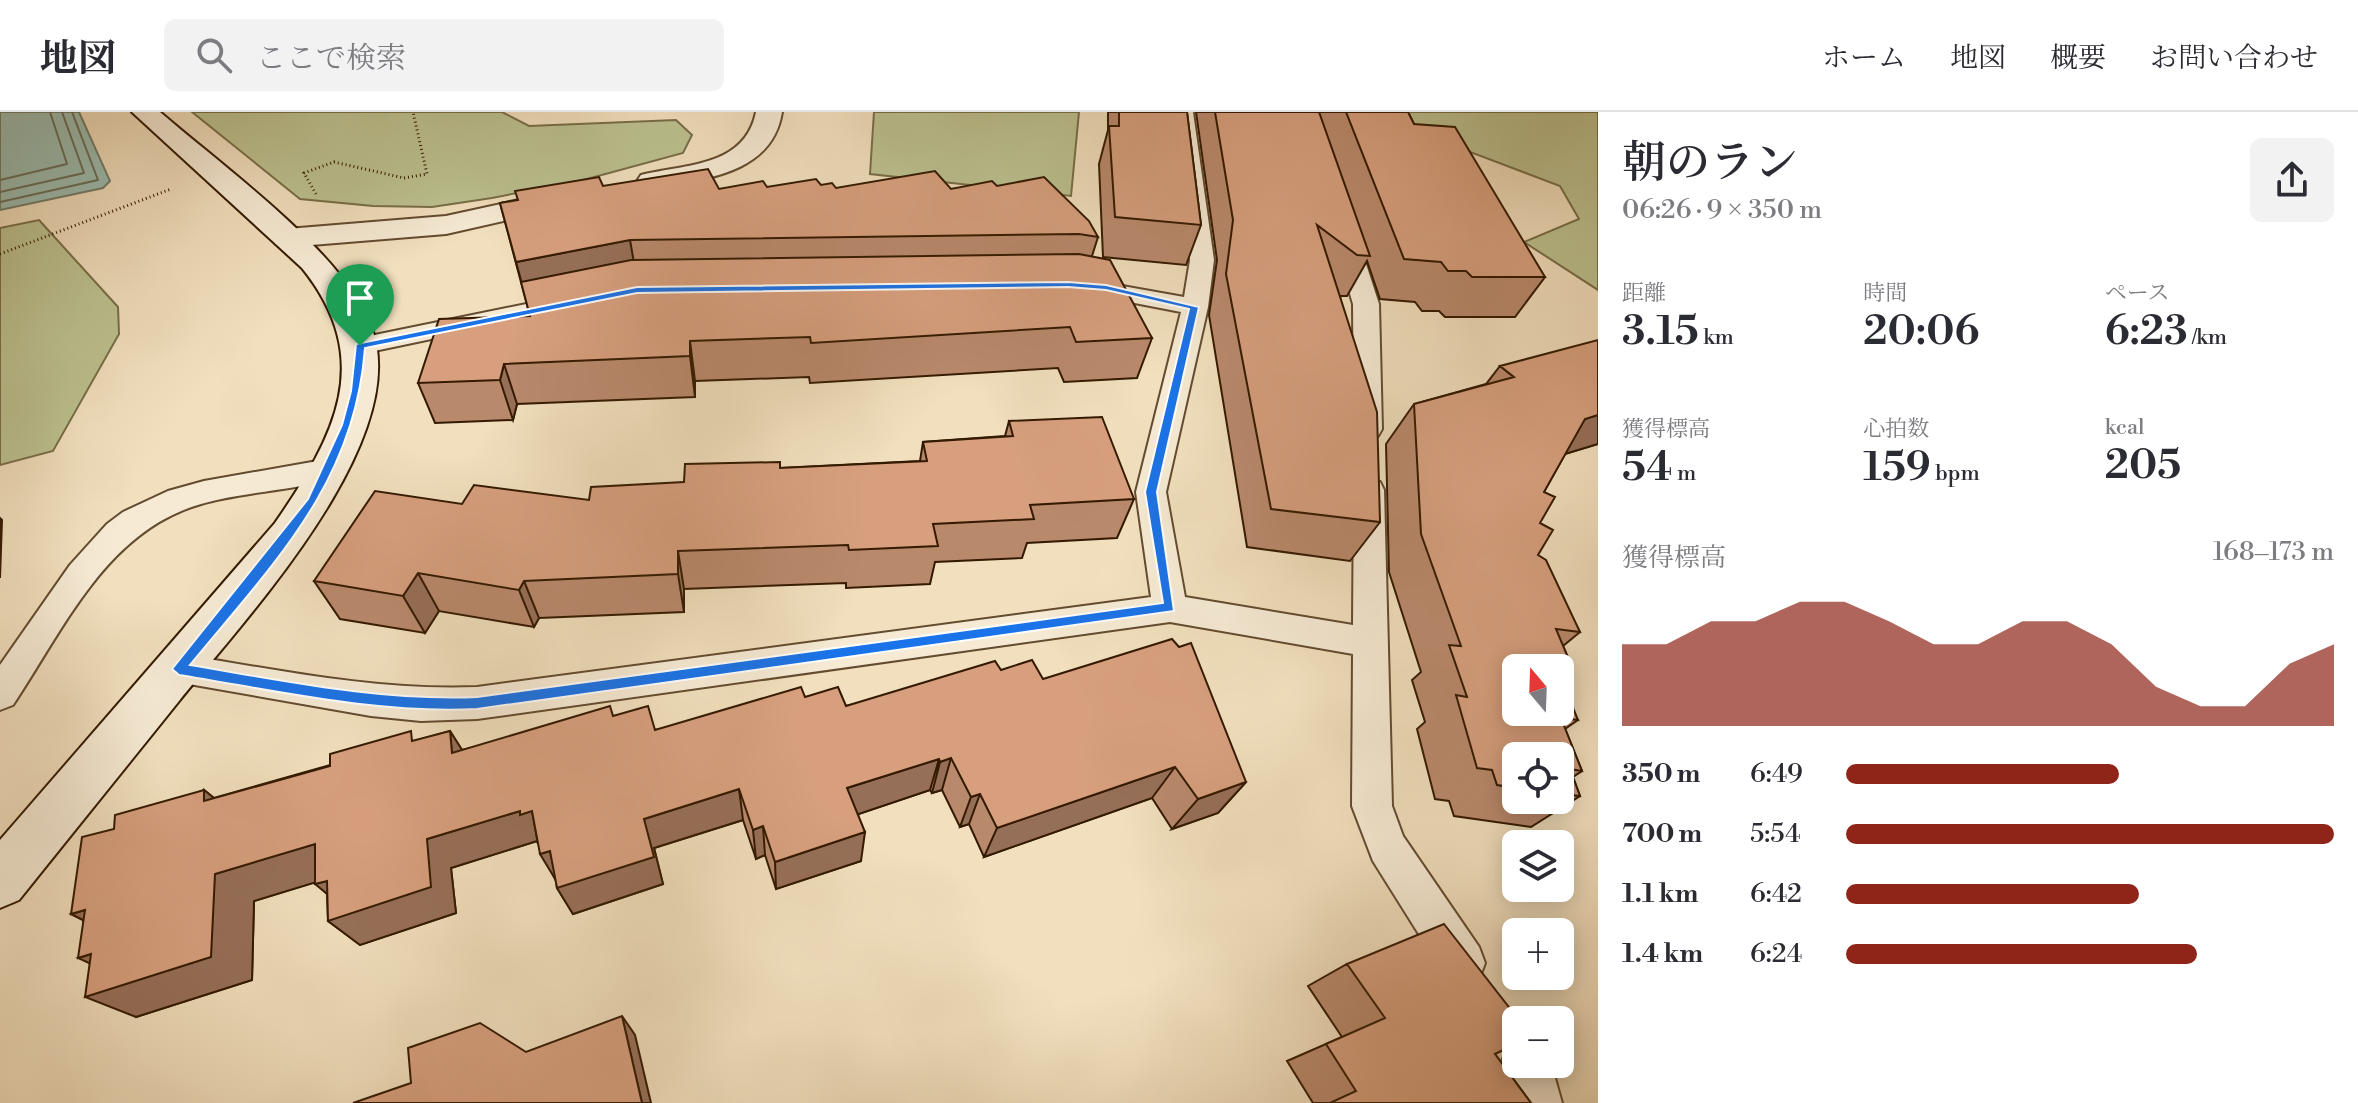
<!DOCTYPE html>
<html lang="ja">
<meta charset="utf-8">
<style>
body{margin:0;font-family:"Libre Bodoni","Noto Serif JP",serif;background:#f2f2f3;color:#2b2b33;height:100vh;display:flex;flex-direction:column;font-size:30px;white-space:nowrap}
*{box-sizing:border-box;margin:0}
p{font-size:26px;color:#7c7c81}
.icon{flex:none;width:44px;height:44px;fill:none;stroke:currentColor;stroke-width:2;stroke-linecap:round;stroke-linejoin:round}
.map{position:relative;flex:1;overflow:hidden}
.panel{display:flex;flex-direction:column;background:#fff;width:760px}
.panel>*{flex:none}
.needle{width:52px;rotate:341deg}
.fabs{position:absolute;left:1502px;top:542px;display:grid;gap:16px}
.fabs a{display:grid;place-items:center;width:72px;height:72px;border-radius:12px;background:#fff;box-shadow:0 4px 20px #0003;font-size:40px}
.pin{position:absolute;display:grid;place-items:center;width:68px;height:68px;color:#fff;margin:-82px -34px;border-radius:50% 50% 50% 0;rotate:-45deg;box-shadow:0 0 8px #0007}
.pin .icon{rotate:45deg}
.round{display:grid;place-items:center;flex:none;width:84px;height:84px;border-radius:12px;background:#f2f2f3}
.head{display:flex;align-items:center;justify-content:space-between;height:136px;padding:0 24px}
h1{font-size:44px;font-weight:600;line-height:60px}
.metrics{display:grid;grid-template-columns:repeat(3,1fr);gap:12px;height:136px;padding:8px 24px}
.metrics div{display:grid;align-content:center}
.metrics b{font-size:40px;font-weight:600}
.metrics small{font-size:22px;font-weight:400}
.metrics p{font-size:22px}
.chart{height:224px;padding:16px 24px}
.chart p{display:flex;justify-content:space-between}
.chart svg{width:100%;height:144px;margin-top:8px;fill:#8f2418;opacity:.7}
ul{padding:0 24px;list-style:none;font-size:26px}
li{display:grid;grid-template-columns:128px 96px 1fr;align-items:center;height:60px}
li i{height:20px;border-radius:10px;background:#8f2418}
header{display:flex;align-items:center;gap:48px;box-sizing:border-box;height:112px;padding:0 40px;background:#fff;border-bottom:2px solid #e1e1e2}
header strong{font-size:38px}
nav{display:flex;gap:44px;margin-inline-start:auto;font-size:28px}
.search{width:560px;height:72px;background:#f2f2f3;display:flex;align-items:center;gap:20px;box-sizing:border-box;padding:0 28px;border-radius:12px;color:#7c7c81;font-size:30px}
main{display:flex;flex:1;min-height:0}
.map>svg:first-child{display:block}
.green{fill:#bcc190;stroke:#786e48;stroke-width:2}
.water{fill:#9bbdb1;stroke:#727c6a;stroke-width:2}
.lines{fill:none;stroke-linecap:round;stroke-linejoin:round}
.shore{stroke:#686c58;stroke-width:2}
.lane-casing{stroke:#634b2f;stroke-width:4}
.street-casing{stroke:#634b2f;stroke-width:4}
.secondary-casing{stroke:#341a00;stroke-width:4}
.path{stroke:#341a00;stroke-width:3;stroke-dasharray:1 3;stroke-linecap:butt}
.lane{fill:#f6ead4;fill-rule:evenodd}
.street{fill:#f6ead4;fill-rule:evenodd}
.secondary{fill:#f6ead4;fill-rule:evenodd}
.wall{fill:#b9896c;stroke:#341a00;stroke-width:2;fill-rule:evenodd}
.shaded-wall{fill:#966f58;stroke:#341a00;stroke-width:2}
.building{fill:#d79f7e;stroke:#341a00;stroke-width:2}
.route{fill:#1a73e8;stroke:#fff;stroke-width:2;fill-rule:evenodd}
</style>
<header>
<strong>地図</strong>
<div class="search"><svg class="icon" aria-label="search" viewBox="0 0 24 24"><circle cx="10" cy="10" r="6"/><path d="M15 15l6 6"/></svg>ここで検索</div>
<nav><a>ホーム</a><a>地図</a><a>概要</a><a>お問い合わせ</a></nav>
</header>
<main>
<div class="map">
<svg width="1598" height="991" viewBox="0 0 1598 991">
<rect width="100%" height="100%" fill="#f1dfbd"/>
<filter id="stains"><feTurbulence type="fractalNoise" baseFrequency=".0025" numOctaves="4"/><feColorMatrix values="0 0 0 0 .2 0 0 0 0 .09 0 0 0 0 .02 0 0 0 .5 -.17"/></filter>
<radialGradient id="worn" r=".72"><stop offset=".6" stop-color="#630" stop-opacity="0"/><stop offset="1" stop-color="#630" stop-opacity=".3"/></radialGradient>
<path class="green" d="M 192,0 L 502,0 L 529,14 L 676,8 L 692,23 L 683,41 L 587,67 L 492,86 L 432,95 L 373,94 L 300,87 Z
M 874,0 L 1079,0 L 1071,84 L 870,62 Z
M 1385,0 L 1598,0 L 1598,178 L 1524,130 L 1579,107 L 1560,74 L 1383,7 Z
M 39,108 L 118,195 L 119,222 L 53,339 L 0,353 L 0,116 Z"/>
<path class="water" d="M 0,0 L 79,0 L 110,69 L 103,76 L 0,98 Z"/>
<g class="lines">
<path class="shore" d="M 0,68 L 67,52 L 50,0
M 0,80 L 84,61 L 62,0
M 0,90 L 98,68 L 72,0"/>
<g class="lane-casing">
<path id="lane" d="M 1173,0 L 1193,0 L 1214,148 L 1208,195 L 1166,380 L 1185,485 L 1353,513 L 1354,378 L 1358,370 L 1369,367 L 1380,370 L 1384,378 L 1392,694 L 1403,724 L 1479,835 L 1485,851 L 1479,867 L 1463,873 L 1447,867 L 1373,749 L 1352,694 L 1353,542 L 1170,510 L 477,607 L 421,609 L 371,604 L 166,568 L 161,557 L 166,546 L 179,542 C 278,558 376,579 477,575 L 1151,485 L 1136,380 L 1181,200 L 1083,181 L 1071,174 L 1083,167 L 1184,185 L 1190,148 Z
M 1344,114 L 1356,121 L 1379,192 L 1382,317 L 1378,324 L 1368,327 L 1358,324 L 1354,317 L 1353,192 L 1332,121 Z
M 575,182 L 584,185 L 588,190 L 584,195 L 360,242 L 351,240 L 347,234 L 351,228 L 360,226 Z
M 329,347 L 340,351 L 344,358 L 340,365 C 294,379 246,379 201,392 C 106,419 64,517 13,593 L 0,598 L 0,553 L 70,453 L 107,412 L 123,400 L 168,379 L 204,369 Z
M 1516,932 L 1516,952 L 1551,952 L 1562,991 L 1514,991 L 1501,952 L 1508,935 Z"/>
</g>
<g class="street-casing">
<path id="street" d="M 756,0 L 782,0 C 772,63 703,67 651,77 L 641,75 L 637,69 L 641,63 C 686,52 745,55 756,0 Z
M 560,79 L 570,82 L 574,88 L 570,94 L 446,122 L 287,135 L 276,132 L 272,126 L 276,120 L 287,117 L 446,104 Z"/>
</g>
<g class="secondary-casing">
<path id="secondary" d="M 132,0 L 160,0 C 222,54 343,140 371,214 C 415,327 245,507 179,589 C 126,655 72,722 19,788 L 0,796 L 0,728 L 275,411 C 335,324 376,248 302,156 Z"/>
</g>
<path class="path" d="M 316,82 L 304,61 L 334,50 L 404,66 L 427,62 L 413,0
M 0,142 L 171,77"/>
<use href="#lane" class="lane"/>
<use href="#street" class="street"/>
<use href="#secondary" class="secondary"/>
</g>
<path class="wall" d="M 1108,0 L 1187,0 L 1201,113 L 1186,153 L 1103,145 L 1099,52 L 1108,18 Z
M 1196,0 L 1408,0 L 1414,12 L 1545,165 L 1515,205 L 1445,205 L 1439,199 L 1422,199 L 1415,190 L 1380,187 L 1367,149 L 1347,184 L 1340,184 L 1380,410 L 1350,449 L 1247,435 L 1209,203 L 1217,148 Z
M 821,73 L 836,76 L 951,77 L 997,74 L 1098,125 L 1092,144 L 1152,226 L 1137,266 L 1064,270 L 1058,256 L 810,271 L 809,265 L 695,269 L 695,285 L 517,292 L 513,308 L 435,311 L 418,271 L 530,204 L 500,91 L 603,74 L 719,77 Z
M 1500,254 L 1598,332 L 1565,342 L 1544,380 L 1540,411 L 1538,443 L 1580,520 L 1563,534 L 1572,555 L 1560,564 L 1560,556 L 1516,556 L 1578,608 L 1565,617 L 1582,659 L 1573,665 L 1580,684 L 1531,715 L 1454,704 L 1449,689 L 1435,687 L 1417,617 L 1425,610 L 1412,568 L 1421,560 L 1389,460 L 1386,332 L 1414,292 L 1486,272 ZM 1516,644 L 1560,644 L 1560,688 L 1516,688 Z
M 1009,309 L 1134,387 L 1117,426 L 1027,431 L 1022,446 L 935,450 L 930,472 L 846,476 L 846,471 L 684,477 L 684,500 L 539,506 L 534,515 L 439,499 L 425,521 L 340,507 L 314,469 L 462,392 L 589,388 L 684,370 L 780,356 L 920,349 L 923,330 L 1005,324 Z
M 1001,558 L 1043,567 L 1246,670 L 1218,701 L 1172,717 L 1152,686 L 984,745 L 969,712 L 960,715 L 942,678 L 932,681 L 930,678 L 858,702 L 861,749 L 776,777 L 765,743 L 756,747 L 743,708 L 654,736 L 663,772 L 573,802 L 557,776 L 556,769 L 537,729 L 451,756 L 456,801 L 360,833 L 328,809 L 327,782 L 315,770 L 254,789 L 252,868 L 136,905 L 89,851 L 83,808 L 71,802 L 114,717 L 204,678 L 214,686 L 450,619 L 462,638 L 613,604 L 655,618 L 805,585 L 846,594 Z
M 1347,852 L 1495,942 L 1531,991 L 1313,991 L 1287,949 L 1342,925 L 1308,874 Z"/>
<path class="shaded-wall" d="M 630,128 L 637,168 L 527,190 L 516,150 Z
M 690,229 L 695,269 L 695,285 L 690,244 Z
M 504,252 L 517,292 L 513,308 L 500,268 Z
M 1598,303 L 1598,332 L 1548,347 L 1585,307 Z
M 0,406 L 2,408 L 0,466 Z
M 678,439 L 684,477 L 684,500 L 678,462 Z
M 418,461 L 439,499 L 425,521 L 403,484 Z
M 524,469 L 539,506 L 534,515 L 519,478 Z
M 450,619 L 471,652 L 452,641 Z
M 951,646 L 942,678 L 932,681 L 940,650 Z
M 939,647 L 930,678 L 844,707 L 847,676 Z
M 1175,655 L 1152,686 L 984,745 L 997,716 Z
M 1246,670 L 1218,701 L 1172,717 L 1198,687 Z
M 739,677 L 743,708 L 654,736 L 663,772 L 573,802 L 557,776 L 644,707 Z
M 204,678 L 242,709 L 204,689 Z
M 980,682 L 969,712 L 960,715 L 971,685 Z
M 520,699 L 532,699 L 538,732 L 537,729 L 451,756 L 456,801 L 360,833 L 328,809 L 427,727 Z
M 763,714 L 765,743 L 756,747 L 753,718 Z
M 865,720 L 861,749 L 776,777 L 775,750 Z
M 315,732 L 346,761 L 254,789 L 252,868 L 136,905 L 85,885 L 215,762 Z
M 550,739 L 557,770 L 540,742 Z
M 327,769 L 348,799 L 315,772 Z
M 85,798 L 121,827 L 71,802 Z
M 91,842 L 128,869 L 78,846 Z
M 622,904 L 635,923 L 651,991 L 642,991 Z"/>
<path class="building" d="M 1119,0 L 1187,0 L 1201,113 L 1115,105 L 1109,14 L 1119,14 Z
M 1215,0 L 1319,0 L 1370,144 L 1357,143 L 1317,113 L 1377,300 L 1380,410 L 1271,397 L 1226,162 L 1233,108 Z
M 1346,0 L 1408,0 L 1414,12 L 1455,15 L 1545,165 L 1472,165 L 1466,159 L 1448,159 L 1441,150 L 1404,147 Z
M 708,57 L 719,77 L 763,69 L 767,75 L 816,67 L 821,73 L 832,71 L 836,76 L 935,59 L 951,77 L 992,69 L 997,74 L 1044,65 L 1089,109 L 1098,125 L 1079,122 L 630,128 L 516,150 L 500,91 L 518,88 L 515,79 L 599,65 L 603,74 Z
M 1079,142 L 1110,148 L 1152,226 L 1076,230 L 1070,215 L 811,231 L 810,225 L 690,229 L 690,244 L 504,252 L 500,268 L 418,271 L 439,207 L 530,204 L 521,170 L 631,148 Z
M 1598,228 L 1598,303 L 1585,307 L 1544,380 L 1555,385 L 1540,411 L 1553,418 L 1538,443 L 1546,448 L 1580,520 L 1556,517 L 1572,555 L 1555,553 L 1556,556 L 1516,556 L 1516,600 L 1560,600 L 1560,564 L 1578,608 L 1561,606 L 1582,659 L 1570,657 L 1580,684 L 1560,682 L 1560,644 L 1516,644 L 1516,676 L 1497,673 L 1492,658 L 1477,656 L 1456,583 L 1467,585 L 1449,533 L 1461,534 L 1421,422 L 1414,292 L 1514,265 L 1500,254 Z
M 1102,305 L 1134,387 L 1030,393 L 1034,407 L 933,412 L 938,434 L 849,438 L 848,433 L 678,439 L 678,462 L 524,469 L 519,478 L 418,461 L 403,484 L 314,469 L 375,379 L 462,392 L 474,373 L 589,388 L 591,375 L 684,370 L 685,352 L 780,350 L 780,356 L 927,349 L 923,330 L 1013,324 L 1009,309 Z
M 1172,527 L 1179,535 L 1191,531 L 1246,670 L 1198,687 L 1175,655 L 997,716 L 980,682 L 971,685 L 951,646 L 940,650 L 939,647 L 847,676 L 865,720 L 775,750 L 763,714 L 753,718 L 739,677 L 644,707 L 654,745 L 557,776 L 550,739 L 540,742 L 532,699 L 520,703 L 520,699 L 427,727 L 431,775 L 328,809 L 327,769 L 315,772 L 315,732 L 215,762 L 211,845 L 85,885 L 91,842 L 78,846 L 85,798 L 71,802 L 82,725 L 114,717 L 115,703 L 204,678 L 204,689 L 330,654 L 330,642 L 411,619 L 412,629 L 450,619 L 452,641 L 610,594 L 613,604 L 648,594 L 655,618 L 801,575 L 805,585 L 838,575 L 846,594 L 995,549 L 1001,558 L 1032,548 L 1043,567 Z
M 1444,812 L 1519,908 L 1516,908 L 1516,932 L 1495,942 L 1531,991 L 1330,991 L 1356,979 L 1326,932 L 1385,906 L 1347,852 Z
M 622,904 L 642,991 L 353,991 L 411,971 L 408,936 L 480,911 L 526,940 Z"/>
<path class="route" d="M 1068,170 L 1106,173 L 1199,195 L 1157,380 L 1174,499 L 477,597 C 377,602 278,579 179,563 L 172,557 L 308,387 L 342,313 L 351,279 L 356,232 L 637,175 ZM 1068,175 L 1106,178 L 1189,197 L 1145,380 L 1163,491 L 477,585 C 380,589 286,569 190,553 C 272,453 355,372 365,236 L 637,181 Z"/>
<rect width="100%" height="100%" filter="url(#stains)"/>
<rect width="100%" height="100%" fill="url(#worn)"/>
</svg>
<div class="fabs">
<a><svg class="needle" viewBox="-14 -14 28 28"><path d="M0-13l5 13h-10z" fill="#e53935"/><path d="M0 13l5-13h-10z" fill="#7c7c81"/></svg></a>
<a><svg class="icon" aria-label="locate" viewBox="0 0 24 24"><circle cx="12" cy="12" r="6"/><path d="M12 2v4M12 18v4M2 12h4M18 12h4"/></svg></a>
<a><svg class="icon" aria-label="layers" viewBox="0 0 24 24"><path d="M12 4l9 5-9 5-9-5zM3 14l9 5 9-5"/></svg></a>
<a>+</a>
<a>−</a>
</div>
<div class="pin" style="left:360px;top:234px;background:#1e9e55"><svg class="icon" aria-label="arrive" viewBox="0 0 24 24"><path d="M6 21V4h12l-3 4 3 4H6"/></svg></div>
</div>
<section class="panel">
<div class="head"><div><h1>朝のラン</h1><p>06:26 · 9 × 350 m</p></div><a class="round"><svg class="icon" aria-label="share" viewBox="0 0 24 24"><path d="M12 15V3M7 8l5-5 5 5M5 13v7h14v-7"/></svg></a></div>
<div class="metrics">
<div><p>距離</p><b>3.15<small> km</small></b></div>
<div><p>時間</p><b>20:06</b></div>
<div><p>ペース</p><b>6:23<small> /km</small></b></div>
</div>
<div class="metrics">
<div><p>獲得標高</p><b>54<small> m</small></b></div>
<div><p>心拍数</p><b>159<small> bpm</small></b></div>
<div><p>kcal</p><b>205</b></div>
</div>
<div class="chart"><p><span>獲得標高</span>168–173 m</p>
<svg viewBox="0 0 160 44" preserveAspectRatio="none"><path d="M0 44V19L10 19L20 12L30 12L40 6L50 6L60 12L70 19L80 19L90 12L100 12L110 19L120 32L130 38L140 38L150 25L160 19V44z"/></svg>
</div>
<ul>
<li><b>350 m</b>6:49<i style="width:56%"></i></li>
<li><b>700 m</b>5:54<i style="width:100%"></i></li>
<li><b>1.1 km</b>6:42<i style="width:60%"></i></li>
<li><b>1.4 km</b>6:24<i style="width:72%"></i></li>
</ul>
</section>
</main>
